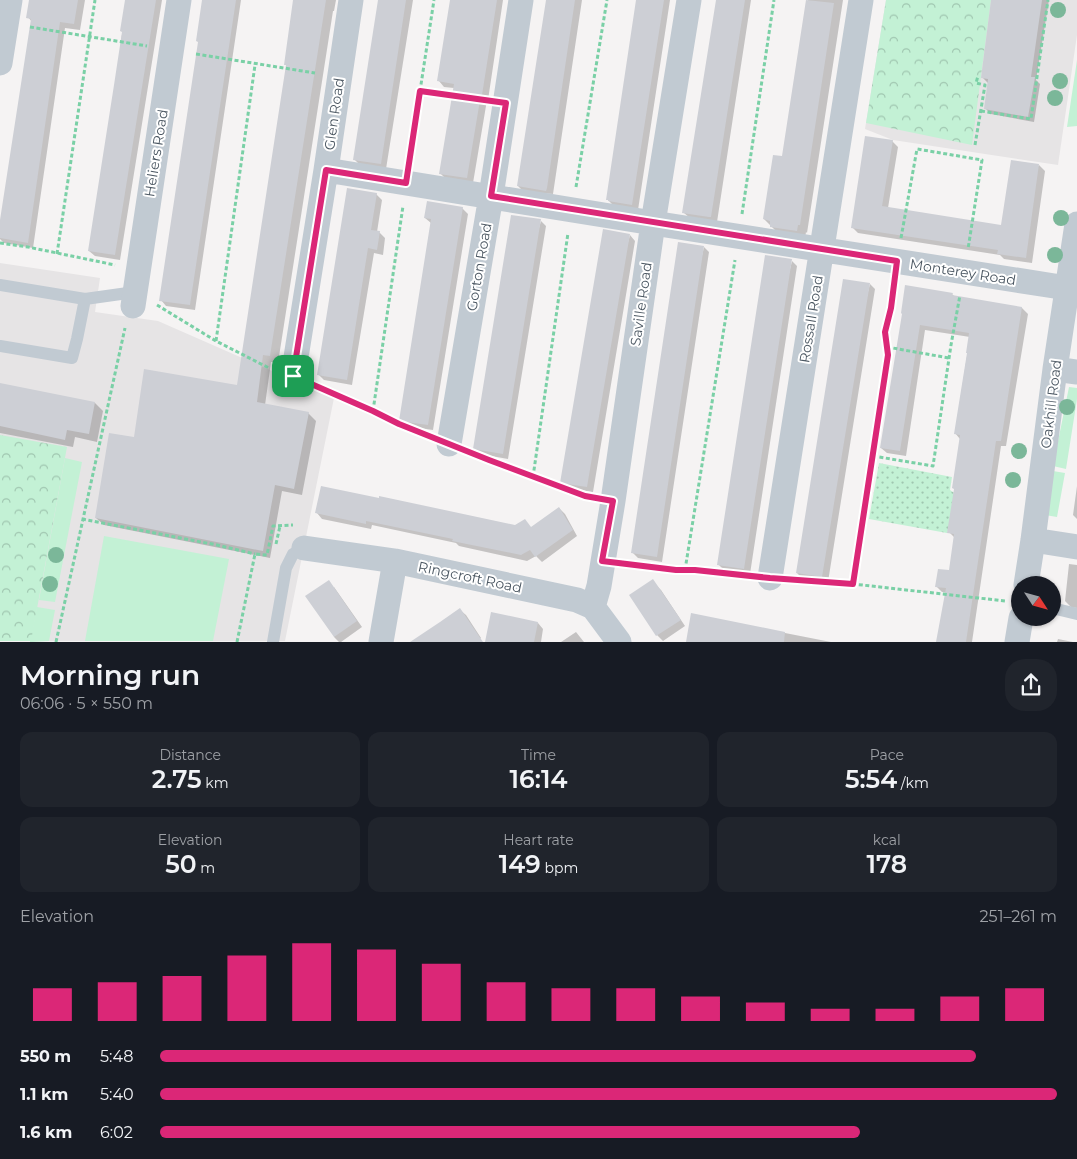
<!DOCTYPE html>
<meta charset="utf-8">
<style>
body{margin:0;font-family:Montserrat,sans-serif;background:#20242c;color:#f1f3f6;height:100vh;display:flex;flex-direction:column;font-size:19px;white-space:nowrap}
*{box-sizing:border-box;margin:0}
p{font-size:16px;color:#9ea1a6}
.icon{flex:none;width:28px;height:28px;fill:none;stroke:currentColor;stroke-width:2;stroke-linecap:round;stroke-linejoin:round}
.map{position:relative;height:642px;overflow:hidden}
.side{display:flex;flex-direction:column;background:#171b24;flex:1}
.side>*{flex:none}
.needle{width:32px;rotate:126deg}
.tools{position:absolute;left:1011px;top:576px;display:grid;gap:10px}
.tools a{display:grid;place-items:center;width:50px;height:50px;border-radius:50%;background:#171b24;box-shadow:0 1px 4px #0004;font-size:25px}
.pin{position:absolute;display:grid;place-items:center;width:42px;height:42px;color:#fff;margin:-21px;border-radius:10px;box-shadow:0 2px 8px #0006}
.round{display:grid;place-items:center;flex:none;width:52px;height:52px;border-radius:20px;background:#20242c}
.overview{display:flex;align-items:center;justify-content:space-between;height:85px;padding:0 20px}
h1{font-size:28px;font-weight:600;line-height:38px}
.stats{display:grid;grid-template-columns:repeat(3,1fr);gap:8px;height:85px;padding:5px 20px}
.stats div{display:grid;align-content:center;border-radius:12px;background:#20242c;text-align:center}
.stats b{font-size:25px;font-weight:600}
.stats small{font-size:14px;font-weight:400}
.stats p{font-size:14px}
.chart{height:140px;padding:10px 20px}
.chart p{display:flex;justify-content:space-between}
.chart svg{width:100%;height:90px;margin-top:5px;stroke:#db2777;stroke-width:6}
ul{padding:0 20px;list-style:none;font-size:16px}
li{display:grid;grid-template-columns:80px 60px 1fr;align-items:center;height:38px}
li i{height:12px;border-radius:6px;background:#db2777}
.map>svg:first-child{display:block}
.education{fill:#e6e4e5}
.grass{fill:#c3f1d5}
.forest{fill:url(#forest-crowns)}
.garden{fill:url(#garden-dots)}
.shadow{fill:#0003}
.building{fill:#cdcfd5}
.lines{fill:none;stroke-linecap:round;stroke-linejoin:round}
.path{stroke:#7ad0a6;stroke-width:3;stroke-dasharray:4 2.5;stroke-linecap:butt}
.service{stroke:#c1cad2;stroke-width:12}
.minor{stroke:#c1cad2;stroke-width:25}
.tree{fill:#7bb799}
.route-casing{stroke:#fff;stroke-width:10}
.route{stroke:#db2777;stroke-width:6}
.labels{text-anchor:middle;stroke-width:4;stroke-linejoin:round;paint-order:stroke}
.street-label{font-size:14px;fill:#4a5661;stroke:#fff}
</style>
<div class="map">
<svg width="1077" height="642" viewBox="0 0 1077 642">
<defs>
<pattern id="forest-crowns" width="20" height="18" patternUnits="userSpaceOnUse" patternTransform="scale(1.25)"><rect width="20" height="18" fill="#c3f1d5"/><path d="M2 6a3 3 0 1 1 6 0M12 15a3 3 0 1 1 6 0" fill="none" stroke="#a0c6b0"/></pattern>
<pattern id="garden-dots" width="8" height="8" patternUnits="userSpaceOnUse" patternTransform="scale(1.25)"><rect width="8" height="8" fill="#c3f1d5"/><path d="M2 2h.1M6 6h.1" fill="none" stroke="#a0c6b0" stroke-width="1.8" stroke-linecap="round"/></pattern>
</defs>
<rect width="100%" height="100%" fill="#f5f3f3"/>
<path class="education" d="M 886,0 L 1077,0 L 1077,35 L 1058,165 L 893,140 L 865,129 Z
M 0,263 L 100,278 L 95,312 L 158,321 L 334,398 L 285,641 L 0,641 Z"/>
<path class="grass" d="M 1077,60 L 1077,126 L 1067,127 Z
M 1069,387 L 1077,388 L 1077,399 L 1066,469 L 1053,466 Z
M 65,458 L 82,462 L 55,602 L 39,600 Z
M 1053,471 L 1065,473 L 1057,517 L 1045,515 Z
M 104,536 L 229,559 L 213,641 L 85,641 Z
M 37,607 L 55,610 L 49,641 L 30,642 Z"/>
<path class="forest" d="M 886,0 L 991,0 L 972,145 L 866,123 Z
M 0,435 L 67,447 L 31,641 L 0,641 Z"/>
<path class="garden" d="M 879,463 L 952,477 L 950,490 L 960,497 L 947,533 L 869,519 Z"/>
<path class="shadow" d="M 31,0 L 85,0 L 80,30 L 65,28 L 33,248 L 4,243 L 0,239 L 0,226 L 32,22 L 28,17 Z
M 126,0 L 162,0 L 120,260 L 95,256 L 89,251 L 116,85 Z
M 203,0 L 241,0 L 195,310 L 166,306 L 161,300 L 199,43 Z
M 296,0 L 336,0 L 334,11 L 333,11 L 278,363 L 271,362 L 265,405 L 308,413 L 316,421 L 302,495 L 282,491 L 270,558 L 104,525 L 96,518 L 135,438 L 238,386 L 287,66 L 285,64 Z
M 379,0 L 413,0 L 386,169 L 360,165 L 354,159 Z
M 451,0 L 503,0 L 488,100 L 487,100 L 473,183 L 446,179 L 440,173 L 454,88 L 444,87 L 439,81 Z
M 547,0 L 582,0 L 553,194 L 524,192 L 518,186 Z
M 638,0 L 670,0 L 638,210 L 613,205 L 607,199 Z
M 718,0 L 751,0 L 717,222 L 690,218 L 684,213 Z
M 808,0 L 843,0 L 807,233 L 806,232 L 805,238 L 779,234 L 764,219 L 783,158 Z
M 992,0 L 1049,0 L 1036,80 L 1040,84 L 1034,122 L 991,114 L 985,108 L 989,84 L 983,78 Z
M 892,141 L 898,147 L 888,208 L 1002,226 L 1039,165 L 1045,171 L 1032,263 L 1004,259 L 1000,255 L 858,233 L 852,227 Z
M 376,194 L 382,200 L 377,232 L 379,232 L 385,238 L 383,255 L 374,253 L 352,385 L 324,380 L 318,374 Z
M 462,208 L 468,214 L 433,430 L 406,426 L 401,420 L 431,223 L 425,218 Z
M 541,221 L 546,226 L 508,459 L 480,454 L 475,449 Z
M 630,235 L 635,241 L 593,492 L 567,488 L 561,482 Z
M 704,247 L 709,252 L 662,562 L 638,558 L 632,552 Z
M 792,261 L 797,266 L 750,574 L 724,570 L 718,564 Z
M 870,284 L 875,289 L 828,582 L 803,579 L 797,573 Z
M 952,294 L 955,297 L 1022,308 L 1028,314 L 1006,446 L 1001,446 L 972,642 L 938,642 L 947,593 L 942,592 L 936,586 L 950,572 L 955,538 L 949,532 L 955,490 L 960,439 L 955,433 L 970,337 L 925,330 L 906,456 L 887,453 L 881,448 L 903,314 Z
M 0,385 L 95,403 L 103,411 L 97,442 L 75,437 L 73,447 L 0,433 Z
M 1077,486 L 1077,519 L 1073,515 Z
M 559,508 L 565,514 L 577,536 L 542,562 L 536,556 L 527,561 L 459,546 L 456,543 L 372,525 L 371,529 L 322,519 L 317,513 L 515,526 L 532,528 Z
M 1069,564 L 1077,565 L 1077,608 L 1071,607 L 1065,601 Z
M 655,584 L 661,590 L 685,626 L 663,641 L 657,635 Z
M 334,587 L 362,627 L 341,642 L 339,642 L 334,637 Z
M 460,610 L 466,615 L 481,638 L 476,642 Z
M 692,615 L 831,642 L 687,642 Z
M 538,623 L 543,629 L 541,642 L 486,642 Z
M 576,632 L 584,642 L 561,642 Z
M 1058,639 L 1073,642 L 1057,642 Z"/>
<path class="building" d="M 29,0 L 78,0 L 74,24 L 60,22 L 28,243 L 0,238 L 0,220 L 31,19 L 26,18 Z
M 125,0 L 156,0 L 115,255 L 88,251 L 114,85 L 122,32 L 120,31 Z
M 202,0 L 236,0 L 190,305 L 159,301 L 198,42 L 196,41 Z
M 293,0 L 326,0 L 270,356 L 263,355 L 257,402 L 309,412 L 294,489 L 275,485 L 263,551 L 95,518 L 109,433 L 134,437 L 144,369 L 237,385 L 276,130 L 286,65 L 284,65 Z
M 378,0 L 406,0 L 381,164 L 353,160 Z
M 450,0 L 497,0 L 482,95 L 481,94 L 467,178 L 439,174 L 454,84 L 437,81 Z
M 546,0 L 575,0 L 547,188 L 546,191 L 517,186 Z
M 636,0 L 664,0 L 632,205 L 608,201 L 608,200 L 606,200 Z
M 716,0 L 745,0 L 711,217 L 709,217 L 682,213 Z
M 806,0 L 834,3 L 800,225 L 798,225 L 797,231 L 770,227 L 770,221 L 763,219 L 773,155 L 782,156 Z
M 991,0 L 1042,0 L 1031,77 L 1035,77 L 1028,117 L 984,109 L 988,79 L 981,78 Z
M 865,136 L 893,140 L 882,206 L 1001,225 L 1011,160 L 1039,164 L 1026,258 L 997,254 L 998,250 L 851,228 Z
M 347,188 L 377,193 L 371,230 L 380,231 L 377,250 L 368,248 L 347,380 L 317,375 Z
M 427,201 L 463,207 L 428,425 L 399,421 L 431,219 L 424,218 Z
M 511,215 L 541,219 L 503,454 L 473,449 Z
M 603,229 L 630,234 L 587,487 L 560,483 Z
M 678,242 L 704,246 L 657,557 L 631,553 Z
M 765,255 L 792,259 L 744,569 L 717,565 Z
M 843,279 L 870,283 L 822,577 L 796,573 Z
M 905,285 L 953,293 L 952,295 L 1022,307 L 1001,441 L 996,441 L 966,642 L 936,642 L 946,588 L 935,587 L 938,569 L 949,570 L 954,534 L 947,533 L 954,489 L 952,488 L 960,435 L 954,434 L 967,353 L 966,353 L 969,333 L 920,325 L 900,451 L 880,448 L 902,314 L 901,313 Z
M 0,383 L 95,402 L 89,434 L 67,430 L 65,440 L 0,426 Z
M 321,486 L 379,498 L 379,496 L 515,525 L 525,519 L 531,527 L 559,507 L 573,530 L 535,557 L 530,550 L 521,555 L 452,541 L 453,539 L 366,521 L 366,524 L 315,513 Z
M 653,579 L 681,620 L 656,636 L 629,595 Z
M 329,580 L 357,621 L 334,637 L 305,596 Z
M 460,608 L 483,642 L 410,642 L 440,622 Z
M 491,612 L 538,622 L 534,642 L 485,642 Z
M 691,613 L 785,632 L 784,642 L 686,642 Z"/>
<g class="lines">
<path class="path" d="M 30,27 L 147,46
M 196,54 L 315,73
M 420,91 L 434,0
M 981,111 L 1031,119 L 1048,0
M 975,145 L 985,85 L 976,83 L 978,76
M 409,160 L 420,91 L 481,99
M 576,187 L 607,0
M 742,214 L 774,0
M 901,238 L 917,149 L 982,160 L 968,249
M 0,243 L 28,247 L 115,265
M 57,254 L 95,0
M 157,305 L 216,341 L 269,368
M 216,341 L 255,65
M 887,347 L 949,358
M 315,385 L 425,435
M 373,411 L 403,206
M 471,453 L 533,477 L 589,496
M 873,456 L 933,466 L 951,345 L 960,295
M 533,477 L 568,233
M 82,519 L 217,545 L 255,554
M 276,544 L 280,526
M 628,565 L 746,575
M 685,570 L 735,260
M 794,580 L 853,584 L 1005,601
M 853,584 L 888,355 L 885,332 L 891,308 L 894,286
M 56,642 L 125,328
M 237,642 L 255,554 L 267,555 L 273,526 L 293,525"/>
<path class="service" d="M 0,285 L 85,299 L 135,292
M 0,346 L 72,358 L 77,339 L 85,299
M 1052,608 L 1077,614
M 273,642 L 286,568 L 293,554 L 304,548"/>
<path class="minor" d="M 0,63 L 10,0
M 326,170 L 653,223 L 1067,288
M 133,306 L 179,0
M 1055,369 L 1077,372
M 293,376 L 326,170 L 351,0
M 449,444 L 491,196 L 521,0
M 1033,540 L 1077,547
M 304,548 L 395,561 L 577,600 L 593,607 L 619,642
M 770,578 L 861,0
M 1026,585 L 1033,540 L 1055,369 L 1077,224
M 593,607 L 599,586 L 613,501 L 653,223 L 689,0
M 381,642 L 395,561
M 1017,642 L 1021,618"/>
</g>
<g class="tree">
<circle cx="1058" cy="10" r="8"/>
<circle cx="1060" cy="81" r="8"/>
<circle cx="1055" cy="98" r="8"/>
<circle cx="1061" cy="218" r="8"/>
<circle cx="1055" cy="255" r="8"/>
<circle cx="1067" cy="407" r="8"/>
<circle cx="1019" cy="451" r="8"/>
<circle cx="1013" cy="480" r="8"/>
<circle cx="56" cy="555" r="8"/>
<circle cx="50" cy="584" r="8"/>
</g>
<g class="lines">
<g class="route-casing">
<path id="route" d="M 420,91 L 506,103 L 491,196 L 897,261 L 891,308 L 885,332 L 888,355 L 853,584 L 770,578 L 695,570 L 676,570 L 602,561 L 613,501 L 585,496 L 489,460 L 399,424 L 373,411 L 293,376 L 326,170 L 406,183 Z"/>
</g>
<use href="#route" class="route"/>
</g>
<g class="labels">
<g class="street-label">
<text transform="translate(334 114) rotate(-82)" y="5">Glen Road</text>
<text transform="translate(156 153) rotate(-81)" y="5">Heliers Road</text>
<text transform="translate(479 267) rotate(-80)" y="5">Gorton Road</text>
<text transform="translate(963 272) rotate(9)" y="5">Monterey Road</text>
<text transform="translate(641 304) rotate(-82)" y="5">Saville Road</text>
<text transform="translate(811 319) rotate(-81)" y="5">Rossall Road</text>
<text transform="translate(1051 404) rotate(-83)" y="5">Oakhill Road</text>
<text transform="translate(470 577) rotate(12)" y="5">Ringcroft Road</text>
</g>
</g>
</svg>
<div class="tools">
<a><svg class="needle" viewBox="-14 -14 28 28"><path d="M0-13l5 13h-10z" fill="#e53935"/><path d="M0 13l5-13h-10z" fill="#9ea1a6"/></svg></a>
</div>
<div class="pin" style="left:293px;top:376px;background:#1e9e55"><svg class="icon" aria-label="arrive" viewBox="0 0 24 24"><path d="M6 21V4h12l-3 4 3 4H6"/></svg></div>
</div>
<section class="side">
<div class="overview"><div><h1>Morning run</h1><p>06:06 · 5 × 550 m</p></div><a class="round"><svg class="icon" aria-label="share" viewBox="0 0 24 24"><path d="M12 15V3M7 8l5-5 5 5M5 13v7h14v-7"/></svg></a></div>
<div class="stats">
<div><p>Distance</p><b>2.75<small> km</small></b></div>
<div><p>Time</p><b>16:14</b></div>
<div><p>Pace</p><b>5:54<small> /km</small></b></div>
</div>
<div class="stats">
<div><p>Elevation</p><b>50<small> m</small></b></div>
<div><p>Heart rate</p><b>149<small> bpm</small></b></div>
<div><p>kcal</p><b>178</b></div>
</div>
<div class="chart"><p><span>Elevation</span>251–261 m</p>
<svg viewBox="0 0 160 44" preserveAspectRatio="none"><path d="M5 44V28M15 44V25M25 44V22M35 44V12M45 44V6M55 44V9M65 44V16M75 44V25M85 44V28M95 44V28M105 44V32M115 44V35M125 44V38M135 44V38M145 44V32M155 44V28"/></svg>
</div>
<ul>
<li><b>550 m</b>5:48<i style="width:91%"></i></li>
<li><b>1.1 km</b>5:40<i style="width:100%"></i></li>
<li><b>1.6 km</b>6:02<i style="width:78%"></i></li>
</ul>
</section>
